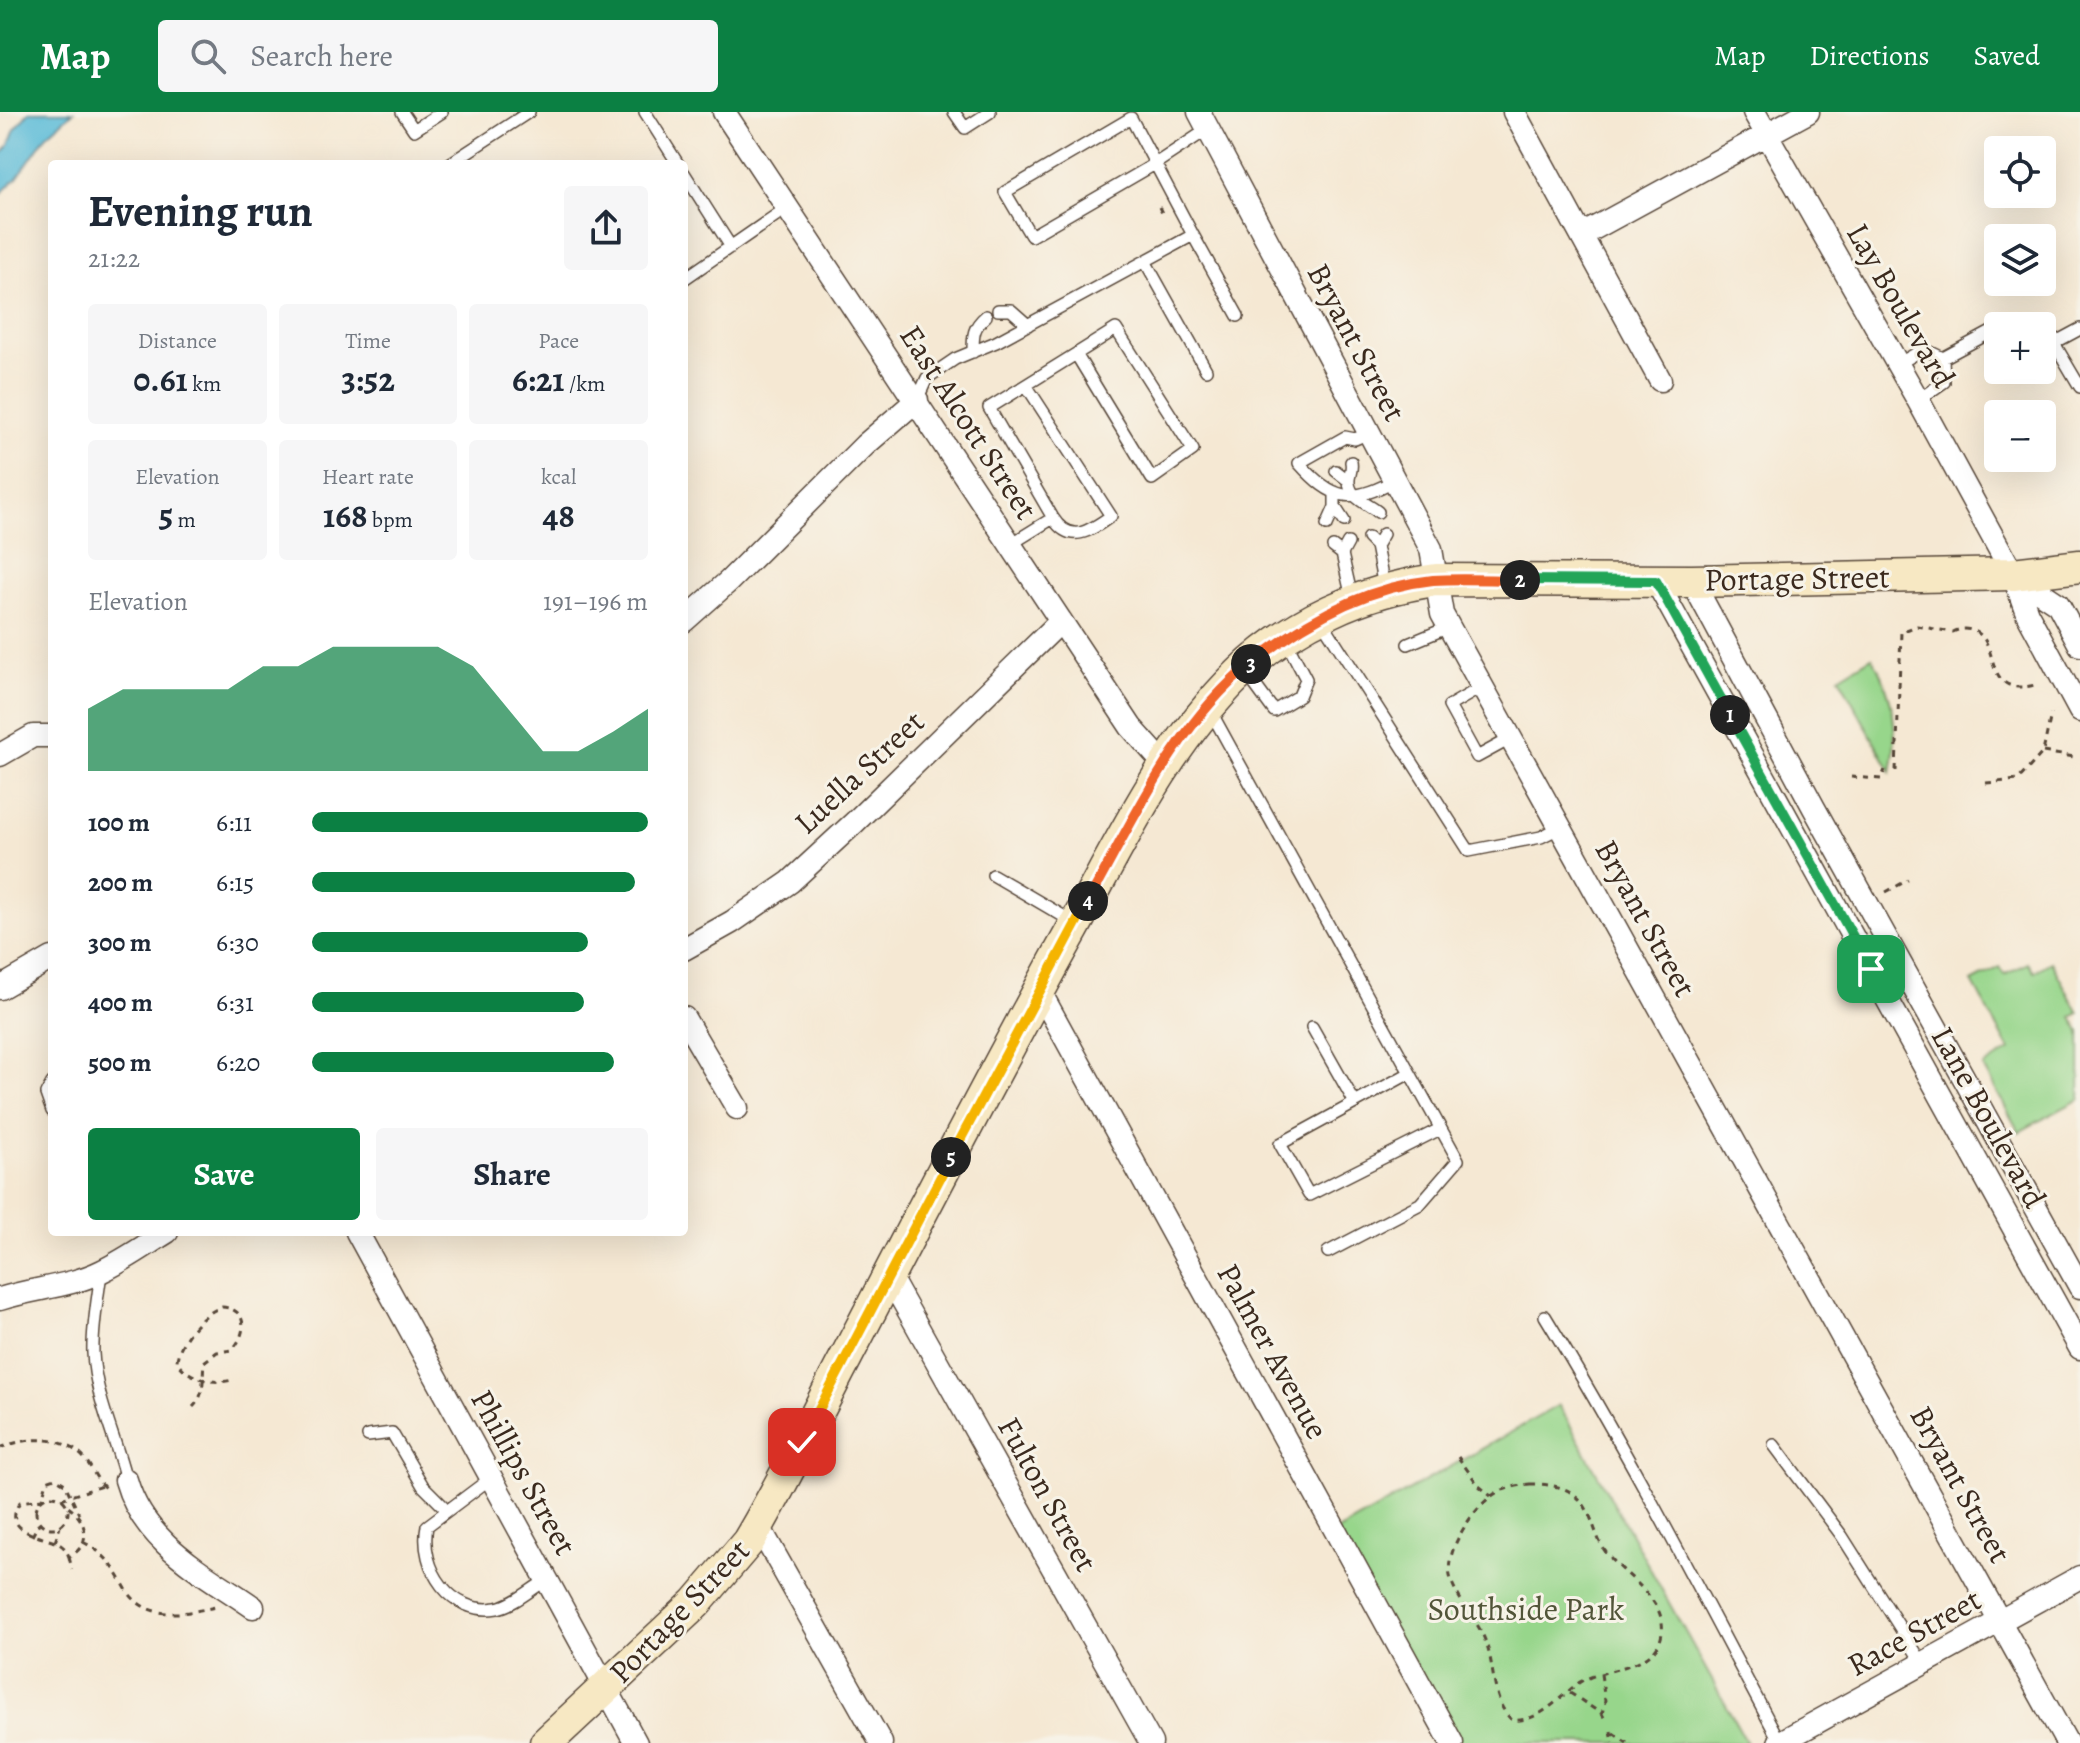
<!DOCTYPE html>
<meta charset="utf-8">
<style>
body{margin:0;font-family:Alegreya,serif;background:#f6f6f7;color:#1f2937;height:100vh;display:flex;flex-direction:column;font-size:30px;white-space:nowrap}
*{box-sizing:border-box;margin:0}
p{font-size:26px;color:#747a83}
.icon{flex:none;width:44px;height:44px;fill:none;stroke:currentColor;stroke-width:2;stroke-linecap:round;stroke-linejoin:round}
.map{position:relative;flex:1;overflow:hidden}
.sheet{position:absolute;left:48px;top:48px;width:640px;height:1076px;display:flex;flex-direction:column;background:#fff;border-radius:8px;box-shadow:0 8px 32px #0002}
.sheet>*{flex:none}
.buttons{position:absolute;left:1984px;top:24px;display:grid;gap:16px}
.buttons a{display:grid;place-items:center;width:72px;height:72px;border-radius:8px;background:#fff;box-shadow:0 8px 32px #0002;font-size:40px}
.pin{position:absolute;display:grid;place-items:center;width:68px;height:68px;color:#fff;margin:-34px;border-radius:16px;box-shadow:0 4px 12px #0006}
.km{position:absolute;width:40px;height:40px;margin:-20px;border-radius:50%;background:#222;color:#fff;font-size:22px;line-height:40px;text-align:center}
.round{display:grid;place-items:center;flex:none;width:84px;height:84px;border-radius:8px;background:#f6f6f7}
.overview{display:flex;align-items:center;justify-content:space-between;height:136px;padding:0 40px}
h1{font-size:44px;font-weight:700;line-height:60px}
.stats{display:grid;grid-template-columns:repeat(3,1fr);gap:12px;height:136px;padding:8px 40px}
.stats div{display:grid;align-content:center;border-radius:8px;background:#f6f6f7;text-align:center}
.stats b{font-size:34px;font-weight:700}
.stats small{font-size:22px;font-weight:400}
.stats p{font-size:22px}
.chart{height:224px;padding:16px 40px}
.chart p{display:flex;justify-content:space-between}
.chart svg{width:100%;height:144px;margin-top:8px;fill:#0b8043;opacity:.7}
.action{display:flex;gap:16px;margin-top:auto;padding:16px 40px}
.action a{flex:1;height:92px;border-radius:8px;background:#0b8043;color:#fff;font-size:32px;font-weight:700;line-height:92px;text-align:center}
.action a+a{background:#f6f6f7;color:#1f2937}
ul{padding:0 40px;list-style:none;font-size:26px}
li{display:grid;grid-template-columns:128px 96px 1fr;align-items:center;height:60px}
li i{height:20px;border-radius:10px;background:#0b8043}
header{display:flex;align-items:center;gap:48px;box-sizing:border-box;height:112px;padding:0 40px;background:#0b8043;color:#fff}
header strong{font-size:38px}
nav{display:flex;gap:44px;margin-inline-start:auto;font-size:28px}
.search{width:560px;height:72px;background:#f6f6f7;display:flex;align-items:center;gap:20px;box-sizing:border-box;padding:0 28px;border-radius:8px;color:#747a83;font-size:30px}
.map>svg:first-child{display:block}
.green{fill:#97d68b;stroke:#698054;stroke-width:2}
.water{fill:#5abbd8;stroke:#4a727b;stroke-width:2}
.lines{fill:none;stroke-linecap:round;stroke-linejoin:round}
.service-casing{stroke:#574639;stroke-width:14}
.minor-casing{stroke:#574639;stroke-width:25}
.secondary-casing{stroke:#574639;stroke-width:35}
.path{stroke:#574639;stroke-width:3;stroke-dasharray:6 6;stroke-linecap:butt}
.service{stroke:#fff;stroke-width:11}
.minor{stroke:#fff;stroke-width:22}
.secondary{stroke:#f7e8c3;stroke-width:32}
.split-1-casing{stroke:#fff;stroke-width:16}
.split-2-casing{stroke:#fff;stroke-width:16}
.split-3-casing{stroke:#fff;stroke-width:16}
.split-4-casing{stroke:#fff;stroke-width:16}
.split-5-casing{stroke:#fff;stroke-width:16}
.split-6-casing{stroke:#fff;stroke-width:16}
.split-1{stroke:#22a559;stroke-width:10}
.split-2{stroke:#22a559;stroke-width:10}
.split-3{stroke:#f0652b;stroke-width:10}
.split-4{stroke:#f0652b;stroke-width:10}
.split-5{stroke:#f5b400;stroke-width:10}
.split-6{stroke:#f5b400;stroke-width:10}
.labels{text-anchor:middle;stroke-width:6;stroke-linejoin:round;paint-order:stroke}
.street-label{font-size:32px;fill:#3b2a1e;stroke:#f7f3e8}
.park-label{font-size:32px;fill:#525539;stroke:#f7f3e8}
</style>
<header>
<strong>Map</strong>
<div class="search"><svg class="icon" aria-label="search" viewBox="0 0 24 24"><circle cx="10" cy="10" r="6"/><path d="M15 15l6 6"/></svg>Search here</div>
<nav><a>Map</a><a>Directions</a><a>Saved</a></nav>
</header>
<div class="map">
<svg width="2080" height="1631" viewBox="0 0 2080 1631">
<rect width="100%" height="100%" fill="#f7f3e8"/>
<filter id="ink" filterUnits="userSpaceOnUse"><feTurbulence type="fractalNoise" baseFrequency=".0125" numOctaves="2"/><feDisplacementMap in="SourceGraphic" scale="16" xChannelSelector="R" yChannelSelector="G"/><feConvolveMatrix kernelMatrix="1 2 1 2 8 2 1 2 1" color-interpolation-filters="sRGB"/></filter>
<filter id="wash" filterUnits="userSpaceOnUse"><feTurbulence type="fractalNoise" baseFrequency=".006" numOctaves="4" result="noise"/><feDisplacementMap in="SourceGraphic" scale="32" xChannelSelector="R" yChannelSelector="G"/><feGaussianBlur stdDeviation="1.8" result="paint"/><feColorMatrix in="noise" values="0 0 0 0 0 0 0 0 0 0 0 0 0 0 0 0 0 1.4 0 .05"/><feComposite in="paint" operator="in"/></filter>
<g filter="url(#wash)">
<rect width="100%" height="100%" fill="#f5e8d3"/>
<path class="green" d="M 1872,545 C 1894,583 1899,618 1891,660 L 1839,565 Z
M 2051,850 L 2079,901 L 2072,905 L 2080,920 L 2080,987 L 2019,1020 L 1983,955 L 2010,938 L 1972,870 L 2000,855 L 2005,863 L 2028,851 L 2034,860 Z
M 1559,1293 L 1747,1631 L 1452,1631 L 1336,1420 Z"/>
<path class="water" d="M 29,0 L 73,0 L 46,24 L 17,66 L 0,82 L 0,44 L 8,35 L 15,17 Z"/>
</g>
<g filter="url(#ink)">
<g class="lines">
<g class="service-casing">
<path id="service" d="M 402,0 L 414,18 L 442,0
M 645,0 L 678,52
M 954,0 L 965,16 L 990,0
M 449,52 L 529,0
M 684,61 L 731,135
M 1193,123 L 1238,204
M 1145,149 L 1206,258
M 684,167 L 788,95
M 998,198 L 1011,198 L 1028,213
M 2042,228 L 2054,231 L 2080,275
M 2054,231 L 2080,217
M 973,240 C 973,223 973,215 986,204
M 1898,252 L 1924,237 L 1943,246 L 1995,218 L 1998,218
M 1026,273 L 1111,404 C 1090,419 1070,433 1053,406
M 917,288 L 927,266 L 955,247 L 996,230 L 1193,123 L 1131,6 L 1005,80 L 1031,124 L 1155,52 L 1208,17
M 1918,288 L 1944,270 L 1943,246
M 1369,321 L 1355,327 L 1345,325 L 1299,351 C 1332,388 1351,393 1395,368
M 1351,350 C 1353,359 1348,363 1349,371 C 1351,387 1367,391 1378,400
M 1336,359 L 1349,369
M 1335,380 L 1335,395 L 1344,409
M 1327,413 L 1335,395
M 1383,422 L 1376,434 L 1384,475
M 1368,426 L 1376,434
M 1011,432 L 1053,406 L 989,296 L 1076,242 L 1152,367 L 1193,338 L 1116,217 L 1076,242
M 1333,435 L 1342,442 L 1352,486
M 1342,442 L 1348,431
M 1322,509 L 1469,739 L 1541,725 L 1559,716
M 1408,532 L 1449,515
M 1244,558 L 1274,599 L 1299,584 L 1306,567 L 1285,527
M 1482,575 L 1449,594 L 1477,645 L 1510,627
M 1211,600 L 1458,1048 L 1420,1092 L 1328,1140
M 993,763 L 1075,811
M 1312,915 L 1355,991
M 1408,962 L 1280,1032 L 1309,1083 L 1440,1017
M 52,971 L 46,982 L 52,999
M 101,1160 C 98,1186 92,1215 93,1241 C 95,1284 116,1327 126,1368
M 1545,1204 C 1630,1343 1704,1487 1780,1630
M 368,1324 L 392,1321 L 423,1374 L 446,1397
M 1774,1333 L 1842,1424 L 1923,1552
M 491,1366 L 427,1414 C 419,1456 451,1504 497,1496 C 514,1493 532,1476 547,1468"/>
</g>
<g class="minor-casing">
<path id="minor" d="M 724,0 L 1131,615 L 1165,653
M 1199,0 L 1431,437 L 1442,502 L 2067,1631
M 1514,0 L 1660,268
M 1754,0 L 1918,288 L 2013,462 L 2027,501 L 2080,599
M 1582,123 L 1808,0
M 2013,462 L 2058,492 L 2080,533
M 1656,469 L 2080,1236
M 1692,469 L 1814,696 L 2080,1175
M 684,509 L 729,469 L 865,333 L 917,288
M 0,643 L 33,624 L 52,624
M 684,837 L 732,810 L 790,770 L 855,710 L 1061,509
M 0,876 L 52,846
M 1039,878 L 1452,1631
M 684,906 L 737,996
M 357,1120 L 636,1631
M 889,1164 L 1151,1631
M 0,1187 C 33,1176 70,1175 102,1159 C 125,1148 146,1133 167,1120
M 126,1368 C 144,1432 203,1460 253,1495
M 758,1413 L 881,1631
M 1779,1631 L 2080,1465"/>
</g>
<g class="secondary-casing">
<path id="secondary" d="M 546,1631 L 696,1491 L 748,1430 C 783,1372 812,1310 843,1251 C 919,1106 993,960 1073,817 C 1122,728 1166,633 1240,561 C 1292,510 1364,478 1436,468 L 1692,469 L 2013,462 L 2080,454"/>
</g>
<path class="path" d="M 1159,95 L 1163,103
M 2043,640 L 2074,645
M 1896,659 L 1901,520 L 1917,514 L 1953,520 C 1959,517 1964,516 1971,518 C 2003,525 1979,587 2035,573
M 1851,665 L 1881,667 L 1885,658
M 1986,671 L 2018,668 L 2043,640 L 2051,602
M 1886,780 L 1908,768
M 193,1295 C 206,1282 202,1267 204,1250 L 217,1240 L 232,1238 C 247,1222 249,1197 222,1195 C 203,1200 178,1230 177,1249 C 186,1266 215,1273 232,1268
M 0,1336 C 27,1325 62,1322 84,1346 C 92,1355 96,1368 106,1377
M 1458,1345 L 1479,1374 L 1491,1384
M 1530,1372 C 1545,1372 1559,1373 1572,1381 C 1593,1395 1592,1420 1605,1439 C 1623,1464 1674,1490 1660,1529 C 1650,1556 1602,1557 1580,1570 C 1560,1584 1540,1611 1512,1608 C 1492,1590 1495,1558 1487,1534 C 1480,1509 1456,1489 1450,1464 C 1444,1438 1477,1389 1500,1379 C 1510,1375 1520,1373 1530,1372 Z
M36 1400a16 16 0 1 1 32 0a16 16 0 1 1-32 0Z
M 61,1387 L 102,1374
M 68,1395 C 87,1408 93,1432 69,1445 C 67,1439 64,1434 57,1431 C 42,1424 0,1420 20,1390 L 42,1387 L 47,1369 L 55,1366 L 65,1372 L 79,1402
M 32,1424 L 39,1411
M 55,1430 L 60,1415
M 83,1430 C 105,1441 113,1454 125,1475 C 144,1510 183,1502 215,1495
M 69,1445 L 72,1457
M 1601,1562 L 1605,1589 L 1602,1602
M 1570,1581 L 1602,1602 L 1605,1607
M 1611,1619 L 1613,1631
M 1613,1621 L 1627,1631"/>
<use href="#service" class="service"/>
<use href="#minor" class="minor"/>
<use href="#secondary" class="secondary"/>
</g>
</g>
<g class="lines" filter="url(#ink)">
<g class="split-1-casing">
<path id="split-1" d="M 1730,603 L 1871,857"/>
</g>
<g class="split-2-casing">
<path id="split-2" d="M 1520,468 L 1656,469 L 1730,603"/>
</g>
<g class="split-3-casing">
<path id="split-3" d="M 1251,552 C 1303,510 1366,475 1433,468 C 1462,466 1491,468 1520,468"/>
</g>
<g class="split-4-casing">
<path id="split-4" d="M 1088,789 C 1134,707 1176,612 1251,552"/>
</g>
<g class="split-5-casing">
<path id="split-5" d="M 951,1045 L 1088,789"/>
</g>
<g class="split-6-casing">
<path id="split-6" d="M 802,1330 L 951,1045"/>
</g>
<use href="#split-1" class="split-1"/>
<use href="#split-2" class="split-2"/>
<use href="#split-3" class="split-3"/>
<use href="#split-4" class="split-4"/>
<use href="#split-5" class="split-5"/>
<use href="#split-6" class="split-6"/>
</g>
<g class="labels">
<g class="street-label">
<text transform="translate(1901 193) rotate(60)" y="11">Lay Boulevard</text>
<text transform="translate(1357 230) rotate(62)" y="11">Bryant Street</text>
<text transform="translate(969 310) rotate(57)" y="11">East Alcott Street</text>
<text transform="translate(1797 466) rotate(-1)" y="11">Portage Street</text>
<text transform="translate(859 660) rotate(-43)" y="11">Luella Street</text>
<text transform="translate(1646 806) rotate(61)" y="11">Bryant Street</text>
<text transform="translate(1989 1005) rotate(61)" y="11">Lane Boulevard</text>
<text transform="translate(1273 1239) rotate(61)" y="11">Palmer Avenue</text>
<text transform="translate(524 1360) rotate(61)" y="11">Phillips Street</text>
<text transform="translate(1961 1372) rotate(61)" y="11">Bryant Street</text>
<text transform="translate(1048 1382) rotate(61)" y="11">Fulton Street</text>
<text transform="translate(679 1499) rotate(-46)" y="11">Portage Street</text>
<text transform="translate(1914 1520) rotate(-29)" y="11">Race Street</text>
</g>
<g class="park-label">
<text x="1526" y="1508">Southside Park</text>
</g>
</g>
</svg>
<div class="buttons">
<a><svg class="icon" aria-label="locate" viewBox="0 0 24 24"><circle cx="12" cy="12" r="6"/><path d="M12 2v4M12 18v4M2 12h4M18 12h4"/></svg></a>
<a><svg class="icon" aria-label="layers" viewBox="0 0 24 24"><path d="M12 4l9 5-9 5-9-5zM3 14l9 5 9-5"/></svg></a>
<a>+</a>
<a>−</a>
</div>
<div class="pin" style="left:1871px;top:857px;background:#1e9e55"><svg class="icon" aria-label="arrive" viewBox="0 0 24 24"><path d="M6 21V4h12l-3 4 3 4H6"/></svg></div>
<div class="pin" style="left:802px;top:1330px;background:#d93025"><svg class="icon" aria-label="check" viewBox="0 0 24 24"><path d="M5 12l5 5 9-10"/></svg></div>
<b class="km" style="left:1730px;top:603px">1</b>
<b class="km" style="left:1520px;top:468px">2</b>
<b class="km" style="left:1251px;top:552px">3</b>
<b class="km" style="left:1088px;top:789px">4</b>
<b class="km" style="left:951px;top:1045px">5</b>
<section class="sheet">
<div class="overview"><div><h1>Evening run</h1><p>21:22</p></div><a class="round"><svg class="icon" aria-label="share" viewBox="0 0 24 24"><path d="M12 15V3M7 8l5-5 5 5M5 13v7h14v-7"/></svg></a></div>
<div class="stats">
<div><p>Distance</p><b>0.61<small> km</small></b></div>
<div><p>Time</p><b>3:52</b></div>
<div><p>Pace</p><b>6:21<small> /km</small></b></div>
</div>
<div class="stats">
<div><p>Elevation</p><b>5<small> m</small></b></div>
<div><p>Heart rate</p><b>168<small> bpm</small></b></div>
<div><p>kcal</p><b>48</b></div>
</div>
<div class="chart"><p><span>Elevation</span>191–196 m</p>
<svg viewBox="0 0 160 44" preserveAspectRatio="none"><path d="M0 44V25L10 19L20 19L30 19L40 19L50 12L60 12L70 6L80 6L90 6L100 6L110 12L120 25L130 38L140 38L150 32L160 25V44z"/></svg>
</div>
<ul>
<li><b>100 m</b>6:11<i style="width:100%"></i></li>
<li><b>200 m</b>6:15<i style="width:96%"></i></li>
<li><b>300 m</b>6:30<i style="width:82%"></i></li>
<li><b>400 m</b>6:31<i style="width:81%"></i></li>
<li><b>500 m</b>6:20<i style="width:90%"></i></li>
</ul>
<div class="action"><a>Save</a><a>Share</a></div>
</section>
</div>
